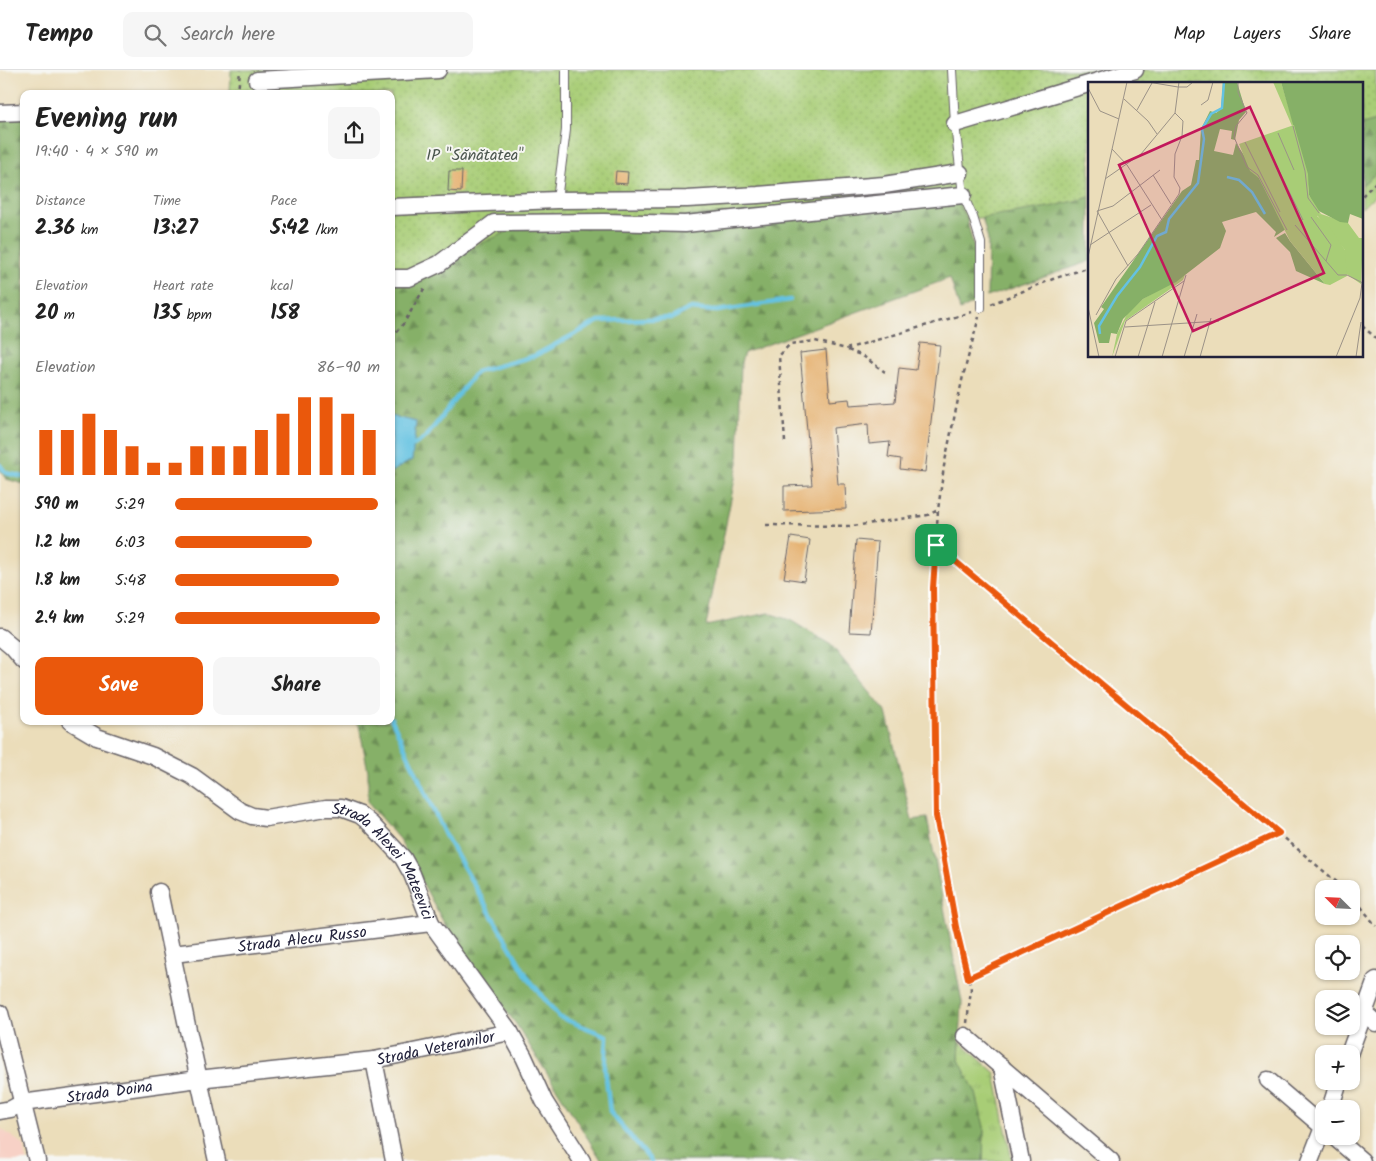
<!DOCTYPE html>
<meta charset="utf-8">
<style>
body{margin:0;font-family:Kalam,sans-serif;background:#f6f6f6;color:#222;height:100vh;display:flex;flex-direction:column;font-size:19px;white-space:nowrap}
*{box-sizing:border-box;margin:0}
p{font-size:16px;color:#767676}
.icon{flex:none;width:28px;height:28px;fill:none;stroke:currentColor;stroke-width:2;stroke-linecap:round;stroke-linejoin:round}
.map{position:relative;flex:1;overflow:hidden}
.sheet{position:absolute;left:20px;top:20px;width:375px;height:635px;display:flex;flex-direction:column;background:#fff;border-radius:10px;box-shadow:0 1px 4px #0004}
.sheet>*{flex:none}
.needle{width:32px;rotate:294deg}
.tools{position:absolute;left:1315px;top:810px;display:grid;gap:10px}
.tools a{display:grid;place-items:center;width:45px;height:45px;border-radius:10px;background:#fff;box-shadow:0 1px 4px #0004;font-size:25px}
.pin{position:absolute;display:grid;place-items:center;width:42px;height:42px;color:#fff;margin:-21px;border-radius:10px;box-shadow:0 2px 8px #0006}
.round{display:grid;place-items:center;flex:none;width:52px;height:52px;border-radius:10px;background:#f6f6f6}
.summary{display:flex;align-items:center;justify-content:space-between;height:85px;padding:0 15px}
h1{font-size:28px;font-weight:700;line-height:38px}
.figures{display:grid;grid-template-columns:repeat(3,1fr);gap:8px;height:85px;padding:5px 15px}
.figures div{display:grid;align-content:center}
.figures b{font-size:21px;font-weight:700}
.figures small{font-size:14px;font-weight:400}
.figures p{font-size:14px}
.chart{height:140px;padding:10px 15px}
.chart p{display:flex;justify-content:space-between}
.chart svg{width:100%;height:90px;margin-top:5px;stroke:#ea580c;stroke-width:6}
.primary-button{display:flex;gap:10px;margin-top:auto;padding:10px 15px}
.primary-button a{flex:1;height:58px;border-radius:10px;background:#ea580c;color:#fff;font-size:20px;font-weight:700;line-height:58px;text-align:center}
.primary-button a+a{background:#f6f6f6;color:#222}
ul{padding:0 15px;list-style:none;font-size:16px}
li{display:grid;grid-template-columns:80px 60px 1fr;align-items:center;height:38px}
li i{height:12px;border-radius:6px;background:#ea580c}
header{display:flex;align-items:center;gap:30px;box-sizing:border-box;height:70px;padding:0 25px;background:#fff;border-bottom:1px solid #e0e0e0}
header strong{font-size:24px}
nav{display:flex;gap:28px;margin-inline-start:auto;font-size:18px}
.search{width:350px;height:45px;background:#f6f6f6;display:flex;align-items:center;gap:12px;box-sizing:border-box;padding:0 18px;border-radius:10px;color:#767676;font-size:19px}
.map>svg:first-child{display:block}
.built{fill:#f7d1c6}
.grass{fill:url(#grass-tufts);stroke:#657858}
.forest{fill:url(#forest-firs);stroke:#546951}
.garden{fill:url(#garden-dots);stroke:#657858}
.water{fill:#64c2e2;stroke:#43728e}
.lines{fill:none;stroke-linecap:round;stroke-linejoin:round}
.stream{stroke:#64c2e2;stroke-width:4.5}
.building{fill:#e6b474}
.lane-casing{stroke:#686367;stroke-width:10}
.street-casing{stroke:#686367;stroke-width:19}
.path{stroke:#686367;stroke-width:2.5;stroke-dasharray:4 4;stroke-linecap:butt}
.lane{stroke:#fff;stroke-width:8}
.street{stroke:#fff;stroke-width:16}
.route-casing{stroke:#fff;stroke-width:10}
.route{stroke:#ea580c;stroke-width:6}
.labels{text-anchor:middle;stroke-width:4;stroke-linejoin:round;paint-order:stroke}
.park-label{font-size:16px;fill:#4a554d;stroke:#f6f6f2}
.street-label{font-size:16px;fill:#22223b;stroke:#f6f6f2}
.inset-river{fill:none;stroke:#64c2e2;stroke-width:2.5}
.inset-road{fill:none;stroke:#9b9287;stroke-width:1}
.view{fill:#c2185b;fill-opacity:0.15;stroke:#c2185b;stroke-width:2.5}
.inset-edge{fill:none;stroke:#22223b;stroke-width:2.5}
</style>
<header>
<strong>Tempo</strong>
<div class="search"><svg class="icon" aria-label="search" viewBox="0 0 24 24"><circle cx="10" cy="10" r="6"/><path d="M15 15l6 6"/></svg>Search here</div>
<nav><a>Map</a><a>Layers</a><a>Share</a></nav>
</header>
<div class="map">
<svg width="1376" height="1091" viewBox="0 0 1376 1091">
<defs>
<pattern id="grass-tufts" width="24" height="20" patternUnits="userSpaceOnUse" patternTransform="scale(1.25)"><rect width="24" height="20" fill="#a8cd76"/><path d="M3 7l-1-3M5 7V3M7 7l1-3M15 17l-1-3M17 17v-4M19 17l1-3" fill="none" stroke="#90b067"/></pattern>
<pattern id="forest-firs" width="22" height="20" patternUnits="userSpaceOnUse" patternTransform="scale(1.25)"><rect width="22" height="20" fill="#86b067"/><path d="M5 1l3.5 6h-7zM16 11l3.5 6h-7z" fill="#6d8f56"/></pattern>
<pattern id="garden-dots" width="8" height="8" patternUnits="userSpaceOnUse" patternTransform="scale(1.25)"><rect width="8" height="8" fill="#a8cd76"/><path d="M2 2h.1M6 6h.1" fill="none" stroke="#90b067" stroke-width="1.8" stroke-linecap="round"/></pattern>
</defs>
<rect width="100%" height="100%" fill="#f6f6f2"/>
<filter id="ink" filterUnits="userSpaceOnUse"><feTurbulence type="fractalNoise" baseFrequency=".02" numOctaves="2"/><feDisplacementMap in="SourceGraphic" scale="10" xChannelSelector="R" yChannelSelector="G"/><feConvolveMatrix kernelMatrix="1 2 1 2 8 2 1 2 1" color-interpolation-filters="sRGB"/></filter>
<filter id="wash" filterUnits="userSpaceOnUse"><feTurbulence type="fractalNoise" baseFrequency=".0096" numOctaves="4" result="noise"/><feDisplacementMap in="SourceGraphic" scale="20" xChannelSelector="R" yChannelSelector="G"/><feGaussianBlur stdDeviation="1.12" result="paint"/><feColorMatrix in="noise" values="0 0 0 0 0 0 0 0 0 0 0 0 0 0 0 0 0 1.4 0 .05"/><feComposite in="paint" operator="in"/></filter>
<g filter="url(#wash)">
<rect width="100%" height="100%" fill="#ebddba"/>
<path class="built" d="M 0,1058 L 24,1075 L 27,1091 L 0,1091 Z"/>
<path class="grass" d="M 1376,103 L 1376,124 L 1362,138 L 1362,115 Z
M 960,972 L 995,1003 L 1012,1091 L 983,1091 L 984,1057 L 959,990 Z"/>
<path class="forest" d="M 24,47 L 24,414 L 6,409 L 0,401 L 0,49 Z
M 1376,51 L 1376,103 L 1362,115 L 1362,55 Z
M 1090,127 L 1090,191 L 987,227 L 988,170 L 982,147 L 1054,136 Z
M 956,130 L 967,150 L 974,179 L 974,233 L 960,240 L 950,208 L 744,283 L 741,292 L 738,393 L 706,556 L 768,543 L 790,550 L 831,575 L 886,642 L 912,750 L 927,748 L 962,932 L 959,990 L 976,1023 L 984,1057 L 983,1091 L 602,1091 L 516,954 L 453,870 L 399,769 L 368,733 L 368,701 L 359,655 L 354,651 L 391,651 L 391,214 L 520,156 Z"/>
<path class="garden" d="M 231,0 L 1376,0 L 1376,51 L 1362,55 L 1362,14 L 1090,14 L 1090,127 L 1054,136 L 967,150 L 956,130 L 520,156 L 391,214 L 391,24 L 230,24 Z"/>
<path class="water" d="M 391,346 L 416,352 L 412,390 L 391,402 Z"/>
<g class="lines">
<path class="stream" d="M 414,375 L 426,367 L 476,302 L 534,286 L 599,251 L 672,248 L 689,239 L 717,241 L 790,230
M 0,395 L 6,403 L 24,407
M 391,648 L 445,765 L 528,908 L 559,947 L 607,966 L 605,999 L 610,1042 L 651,1091"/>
</g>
<g id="blocks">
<path class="building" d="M 449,101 L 462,101 L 461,122 L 448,121 Z
M 616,101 L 628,102 L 627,114 L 615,113 Z
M 920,273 L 940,275 L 925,402 L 900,399 L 901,389 L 888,387 L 890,372 L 869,374 L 868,354 L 833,358 L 838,414 L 845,414 L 846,439 L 784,441 L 784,416 L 812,415 L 800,283 L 826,280 L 830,331 L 849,329 L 850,335 L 895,332 L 899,298 L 916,300 Z
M 791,467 L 810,470 L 804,511 L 784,508 Z
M 856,470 L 878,472 L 871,563 L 849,562 Z"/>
</g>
</g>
<g filter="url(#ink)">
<use href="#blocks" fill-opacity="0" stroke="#686367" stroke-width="1"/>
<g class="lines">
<g class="lane-casing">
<path id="lane" d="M 952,0 L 955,54 L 963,125 L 973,147 L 981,173 L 981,238
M 557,130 L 566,60 L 566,0"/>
</g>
<g class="street-casing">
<g id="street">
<path d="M 257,10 L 438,0"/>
<path d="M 0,43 L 24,42"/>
<path d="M 955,54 L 1135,0"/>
<path d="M 391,137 L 557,130 L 687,129 L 758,125 L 884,115 L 960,103"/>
<path d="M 391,208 L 409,208 L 439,194 L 494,153 L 604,152 L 685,154 L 963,125"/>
<path d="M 0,567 L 12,577 L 24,591"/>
<path id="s1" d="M 70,651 L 97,667 L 153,686 L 192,706 L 240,741 L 252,746 L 266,748 L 326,738 L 341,738 L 360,745 L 371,754 L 403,788 L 412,804 L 431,853 L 510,962 L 524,987 L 544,1031 L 582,1091"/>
<path d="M 159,822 L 186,951 L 217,1091"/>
<path id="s2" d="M 173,884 L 431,853"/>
<path d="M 1351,932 L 1376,953"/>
<path d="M 0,943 L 37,1091"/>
<path d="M 965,966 L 1111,1091"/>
<path d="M 1349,984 L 1376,910"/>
<path d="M 374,990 L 394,1091"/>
<path d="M 1002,997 L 1021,1091"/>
<path d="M 1268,1010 L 1324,1058"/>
<path d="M 1330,1039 L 1339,1011"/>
<path id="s3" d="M 0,1041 L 11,1039 L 22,1033 L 198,1009 L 374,990 L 510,962"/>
<path d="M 1333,1066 L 1362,1091"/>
<path d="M 1310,1091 L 1324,1055"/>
</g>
</g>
<path class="path" d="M 238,24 L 240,0
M 1362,126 L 1376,112
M 991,234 L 1053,209 L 1090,197
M 1362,256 L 1376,268
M 391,268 L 404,253 L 425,217
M 848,280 L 863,286 L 885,302
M 785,372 L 779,286 L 790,274 L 815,271 L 846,279 L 972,242
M 766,455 L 853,456 L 928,445 L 938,440
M 936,475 L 1345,819
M 1351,824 L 1376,856
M 968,907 L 1279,763
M 967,953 L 971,919 L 956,857 L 936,746 L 933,517 L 938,440 L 944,396 L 963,306 L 979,247"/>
<use href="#lane" class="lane"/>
<use href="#street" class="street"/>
</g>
</g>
<g class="lines" filter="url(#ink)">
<g class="route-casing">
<path id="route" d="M 936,475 L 1279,763 L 968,908 L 956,857 L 936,746 L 933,518 Z"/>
</g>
<use href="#route" class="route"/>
</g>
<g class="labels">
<g class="park-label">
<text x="475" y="90">IP "Sănătatea"</text>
</g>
<g class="street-label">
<text dy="6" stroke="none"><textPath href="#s1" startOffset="366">Strada Alexei Mateevici</textPath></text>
<text dy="6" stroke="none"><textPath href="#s2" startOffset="130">Strada Alecu Russo</textPath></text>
<text dy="6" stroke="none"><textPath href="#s3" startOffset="441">Strada Veteranilor</textPath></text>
<text dy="6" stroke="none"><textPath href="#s3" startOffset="112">Strada Doina</textPath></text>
</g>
</g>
<g transform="translate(1088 12)">
<rect width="275" height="275" fill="#ebddba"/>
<path d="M 185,0 L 193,0 L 206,43 L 204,44 ZM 233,132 L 260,141 L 271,156 L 275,156 L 273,202 L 257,191 L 257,168 L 229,133 ZM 97,193 L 95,198 L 37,239 L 24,275 L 29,252 L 39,232 L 55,217 Z" fill="#a8cd76"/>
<path d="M 135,0 L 149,0 L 158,30 L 151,38 L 147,58 L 143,57 L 144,49 L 132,47 L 126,69 L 145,73 L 148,61 L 171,96 L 198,147 L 186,155 L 188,150 L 168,130 L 134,140 L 138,149 L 132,166 L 88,200 L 55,217 L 35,237 L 29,252 L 23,251 L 21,261 L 11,261 L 6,241 L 16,227 L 13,225 L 94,109 L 103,103 L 108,78 L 111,78 L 113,47 L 122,29 L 128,31 L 133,27 ZM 193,0 L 275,0 L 275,137 L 262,132 L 260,141 L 252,140 L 227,127 L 221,113 L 219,92 ZM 197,151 L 202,159 L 237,202 L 208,189 L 202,170 L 188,156 Z" fill="#86b067"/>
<path d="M 206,43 L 220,92 L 221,113 L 233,132 L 229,134 L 241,144 L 257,168 L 259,194 L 242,203 L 237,202 L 202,159 L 171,96 L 162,89 L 151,62 Z" fill="#a8cd76"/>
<path class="inset-river" d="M 139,95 L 151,98 L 164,110 L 177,132M 12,252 L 11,244 L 29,214 L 52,185 L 69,154 L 78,150 L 81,137 L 110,101 L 116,57 L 114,47 L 123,32 L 134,26 L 136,0"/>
<path class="inset-road" d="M 60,0 L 90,5 L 99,5 L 105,0M 150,0 L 150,10 L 159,31 L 148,44 L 146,55 L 159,85 L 170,93 L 199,148M 0,6 L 12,29 L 31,37M 36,17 L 60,39 L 69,52M 113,23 L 120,18 L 125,0M 49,28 L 64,1M 205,44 L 217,89 L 220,116 L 231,131M 190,51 L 206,88M 175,56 L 215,138M 157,60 L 192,130M 24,67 L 39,83 L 74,138M 65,93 L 83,122M 17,97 L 53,72 L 87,31 L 91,0M 223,135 L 243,163 L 238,179M 207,143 L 250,193 L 259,193 L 275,201M 2,163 L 63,123M 0,175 L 39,0M 40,184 L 9,129 L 25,124 L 72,88M 0,225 L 11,275M 8,233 L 28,197 L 50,172 L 91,112 L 92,106 L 86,95 L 87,72 L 94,54 L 95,39 L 87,31M 37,245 L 131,239M 27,275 L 38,239 L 96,199M 50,275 L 67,220M 74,275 L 98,193M 96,275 L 109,232M 112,275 L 123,236M 248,275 L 272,216 L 274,201M 268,275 L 273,240"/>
<path class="view" d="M 162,25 L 236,191 L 105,249 L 31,83 Z"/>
<rect width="275" height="275" class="inset-edge"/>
</g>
</svg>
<div class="tools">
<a><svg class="needle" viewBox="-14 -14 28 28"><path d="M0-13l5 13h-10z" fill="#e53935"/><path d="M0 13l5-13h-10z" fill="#767676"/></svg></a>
<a><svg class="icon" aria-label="locate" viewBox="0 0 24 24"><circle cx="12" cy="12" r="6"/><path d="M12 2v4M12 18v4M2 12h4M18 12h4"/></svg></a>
<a><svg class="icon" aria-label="layers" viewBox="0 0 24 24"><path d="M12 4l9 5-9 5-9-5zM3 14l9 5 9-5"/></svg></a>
<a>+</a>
<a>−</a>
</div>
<div class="pin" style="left:936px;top:475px;background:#1e9e55"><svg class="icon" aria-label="arrive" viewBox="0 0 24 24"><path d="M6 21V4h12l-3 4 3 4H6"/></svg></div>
<section class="sheet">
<div class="summary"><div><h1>Evening run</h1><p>19:40 · 4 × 590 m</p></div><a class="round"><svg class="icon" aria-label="share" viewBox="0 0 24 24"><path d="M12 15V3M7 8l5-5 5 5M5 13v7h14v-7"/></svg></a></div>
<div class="figures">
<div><p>Distance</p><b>2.36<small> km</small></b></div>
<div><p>Time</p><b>13:27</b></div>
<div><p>Pace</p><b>5:42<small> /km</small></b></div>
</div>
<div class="figures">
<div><p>Elevation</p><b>20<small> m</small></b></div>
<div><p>Heart rate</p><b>135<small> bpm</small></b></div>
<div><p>kcal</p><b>158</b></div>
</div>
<div class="chart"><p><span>Elevation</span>86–90 m</p>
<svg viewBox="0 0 160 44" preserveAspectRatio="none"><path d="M5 44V22M15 44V22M25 44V14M35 44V22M45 44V30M55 44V38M65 44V38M75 44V30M85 44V30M95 44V30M105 44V22M115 44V14M125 44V6M135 44V6M145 44V14M155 44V22"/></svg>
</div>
<ul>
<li><b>590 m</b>5:29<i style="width:99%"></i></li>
<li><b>1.2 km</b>6:03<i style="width:67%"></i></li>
<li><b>1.8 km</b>5:48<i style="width:80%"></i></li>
<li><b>2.4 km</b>5:29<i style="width:100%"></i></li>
</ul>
<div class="primary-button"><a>Save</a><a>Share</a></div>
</section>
</div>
